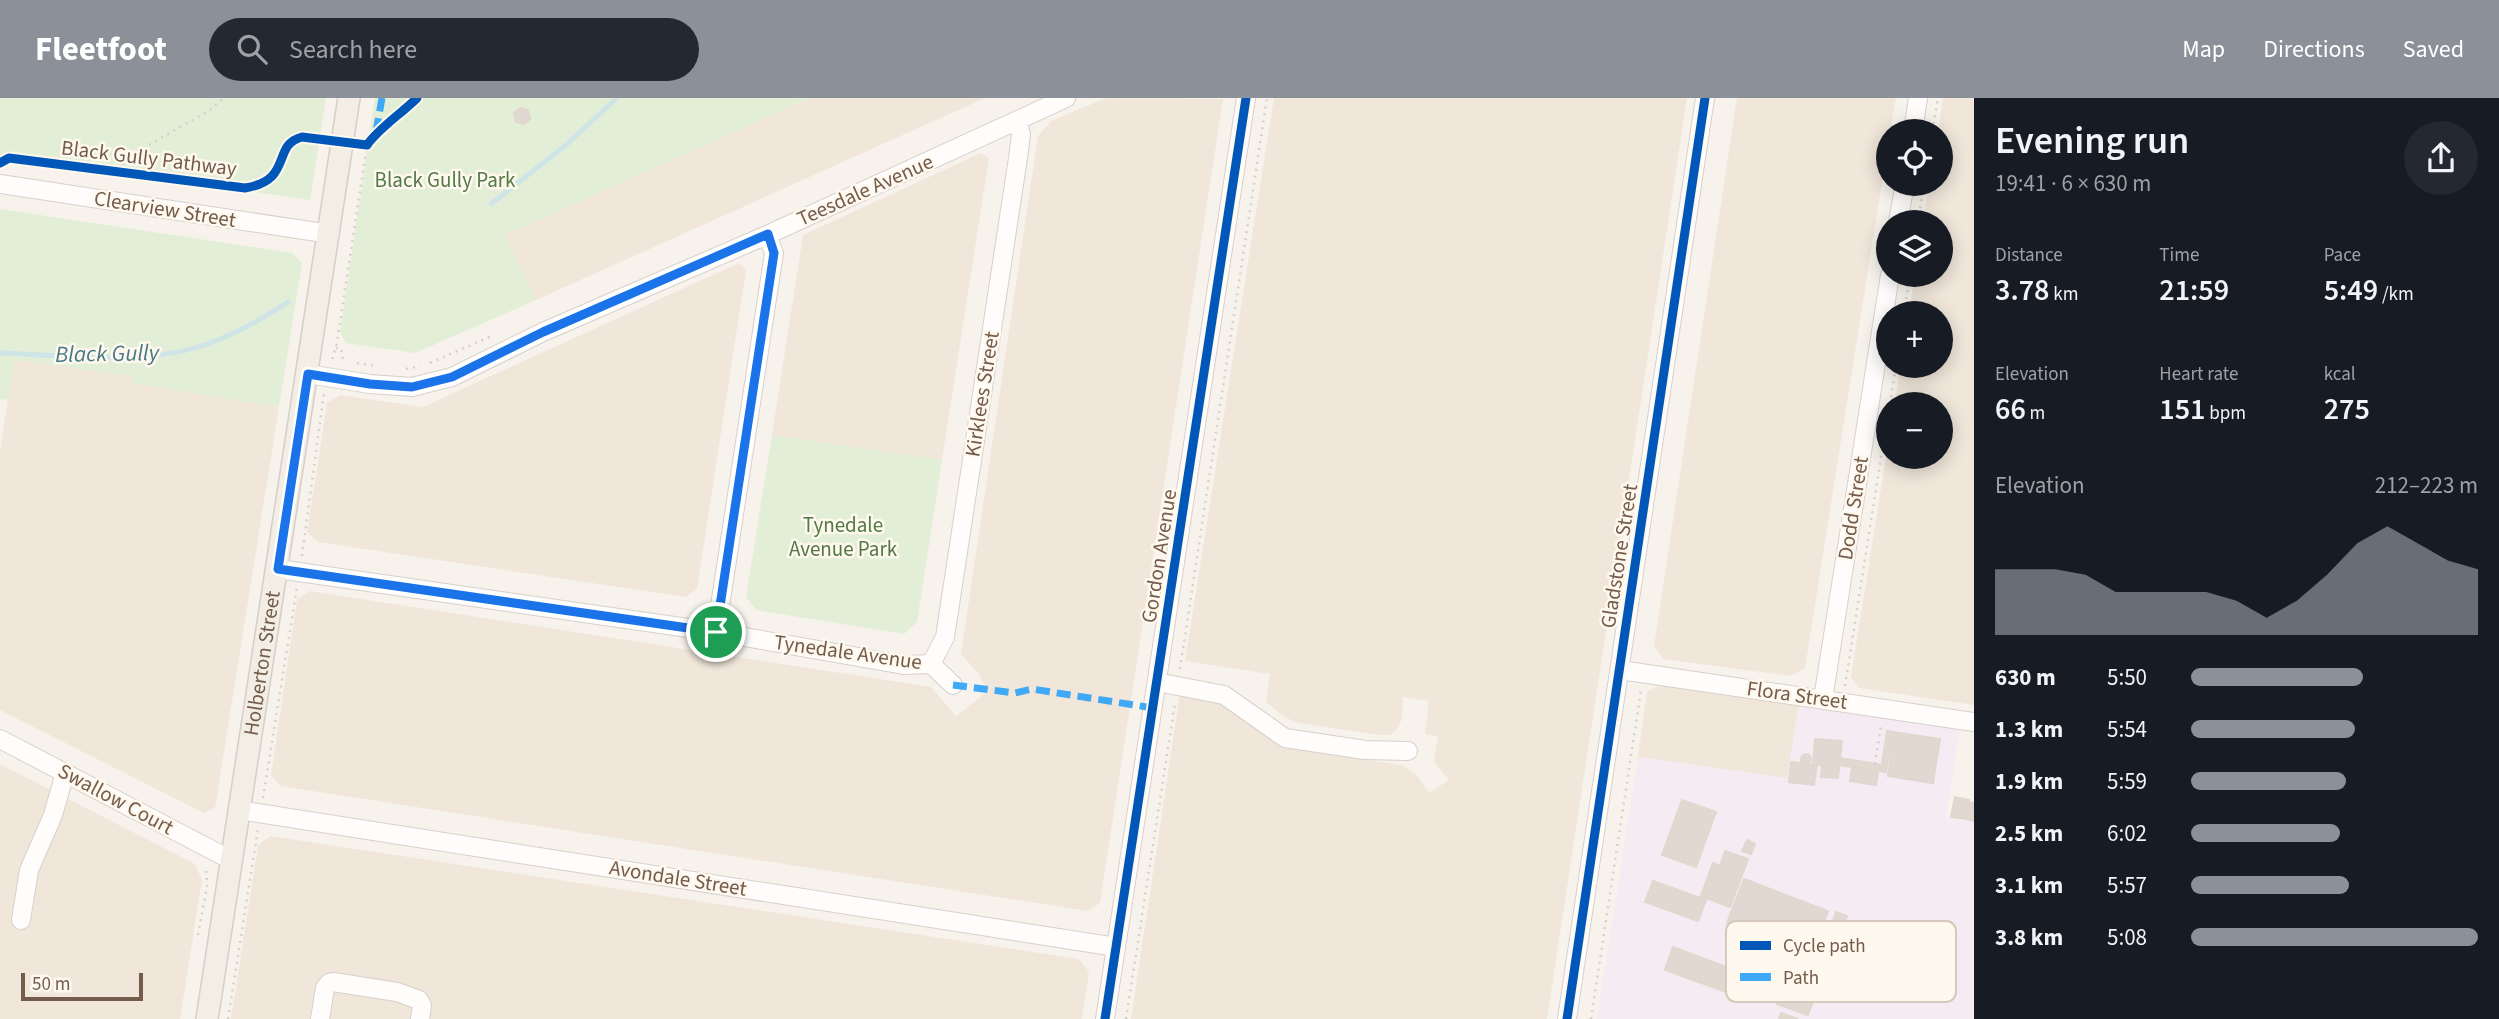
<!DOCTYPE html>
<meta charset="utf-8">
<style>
body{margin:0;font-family:"Source Sans 3",sans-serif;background:#242831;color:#f1f3f6;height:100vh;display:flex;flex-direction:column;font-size:26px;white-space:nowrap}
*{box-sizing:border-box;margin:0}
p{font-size:23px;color:#9ea1a6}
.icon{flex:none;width:38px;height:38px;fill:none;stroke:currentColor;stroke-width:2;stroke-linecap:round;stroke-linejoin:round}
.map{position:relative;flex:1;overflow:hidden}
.sheet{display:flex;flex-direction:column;background:#171b24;width:525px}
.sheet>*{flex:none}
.fabs{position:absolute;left:1876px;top:21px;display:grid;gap:14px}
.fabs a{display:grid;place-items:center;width:77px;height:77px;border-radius:50%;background:#171b24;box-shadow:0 4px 18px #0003;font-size:35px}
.scale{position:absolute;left:21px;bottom:18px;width:122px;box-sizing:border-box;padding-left:7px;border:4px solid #745c4c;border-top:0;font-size:19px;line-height:24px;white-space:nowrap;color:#745c4c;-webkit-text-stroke:5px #fef8ee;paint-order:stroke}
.pin{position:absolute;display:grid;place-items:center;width:60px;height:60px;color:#fff;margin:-30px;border:4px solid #fff;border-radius:50%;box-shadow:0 2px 7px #0007}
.round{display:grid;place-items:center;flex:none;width:74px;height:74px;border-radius:37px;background:#242831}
.headline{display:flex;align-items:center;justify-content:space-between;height:119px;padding:0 21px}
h1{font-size:38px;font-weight:600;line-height:52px}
.stats{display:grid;grid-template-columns:repeat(3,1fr);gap:10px;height:119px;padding:7px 21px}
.stats div{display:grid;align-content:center}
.stats b{font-size:30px;font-weight:600}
.stats small{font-size:19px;font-weight:400}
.stats p{font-size:19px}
.chart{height:196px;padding:14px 21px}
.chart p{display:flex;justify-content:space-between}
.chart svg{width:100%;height:126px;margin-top:7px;fill:#8c9099;opacity:.7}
ul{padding:0 21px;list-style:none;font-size:23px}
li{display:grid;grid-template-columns:112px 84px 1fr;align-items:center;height:52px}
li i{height:18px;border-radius:9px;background:#8c9099}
header{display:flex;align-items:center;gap:42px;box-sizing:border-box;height:98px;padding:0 35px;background:#8c9099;color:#fff}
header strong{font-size:33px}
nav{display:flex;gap:38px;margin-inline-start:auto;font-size:24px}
.search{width:490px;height:63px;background:#242831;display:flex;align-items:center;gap:18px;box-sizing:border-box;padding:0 24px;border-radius:38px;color:#9ea1a6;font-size:26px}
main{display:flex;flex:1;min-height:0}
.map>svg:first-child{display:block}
.residential{fill:#f0e6da}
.education{fill:#f4ebf3}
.green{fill:#e3eed7}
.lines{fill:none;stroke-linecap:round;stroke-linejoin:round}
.stream{stroke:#cee4e7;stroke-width:5}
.building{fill:#e1d9d1;stroke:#e0d7ce;stroke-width:2}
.minor-casing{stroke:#d6d0ca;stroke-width:20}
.major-casing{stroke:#d5cec6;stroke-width:24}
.path{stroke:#d8d1cb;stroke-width:2.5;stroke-dasharray:2 5;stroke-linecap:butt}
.minor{stroke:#fefdfc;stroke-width:18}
.major{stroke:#f2eee6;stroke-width:21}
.quiet{stroke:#3fa9f5;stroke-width:7;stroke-dasharray:14 7;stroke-linecap:butt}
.cycleway-casing{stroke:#fef8ee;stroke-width:13}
.cycleway{stroke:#0057b8;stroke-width:9}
.route-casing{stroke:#fff;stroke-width:14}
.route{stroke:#1a73e8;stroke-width:9}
.labels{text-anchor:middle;stroke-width:5;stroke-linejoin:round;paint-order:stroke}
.street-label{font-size:21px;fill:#745c4c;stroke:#fef8ee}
.park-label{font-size:21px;fill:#537945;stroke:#fef8ee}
.water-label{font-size:23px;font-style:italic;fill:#477a87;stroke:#fef8ee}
.key{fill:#fef8ee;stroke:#d5c9bd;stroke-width:2}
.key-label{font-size:19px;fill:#745c4c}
</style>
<header>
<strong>Fleetfoot</strong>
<div class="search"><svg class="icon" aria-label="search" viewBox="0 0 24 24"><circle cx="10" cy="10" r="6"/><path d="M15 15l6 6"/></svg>Search here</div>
<nav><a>Map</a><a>Directions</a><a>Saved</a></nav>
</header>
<main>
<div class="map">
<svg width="1974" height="921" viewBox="0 0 1974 921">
<rect width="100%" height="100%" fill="#f7f3ec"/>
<path class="residential" d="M 810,0 L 985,0 L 536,202 L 504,137 Z
M 1106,0 L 1223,1 L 1100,805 L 1088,813 L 280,688 L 271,677 L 297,502 L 309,493 L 931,589 L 956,618 L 988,593 L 978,575 L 961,556 L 1038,38 L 1051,23 Z
M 1274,0 L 1687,0 L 1547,921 L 1131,921 L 1180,595 L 1230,607 L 1279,648 L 1401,667 L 1415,675 L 1429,695 L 1449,682 L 1434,664 L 1438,638 L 1425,636 L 1429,603 L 1403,599 L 1402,621 L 1397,631 L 1390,637 L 1379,637 L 1299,625 L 1284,619 L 1266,604 L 1270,576 L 1185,563 Z
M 1737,0 L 1896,0 L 1890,33 L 1888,33 L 1888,46 L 1805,570 L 1791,578 L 1663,561 L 1654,548 Z
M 1943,0 L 1974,0 L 1974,607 L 1859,590 L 1851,579 L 1888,346 L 1888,359 L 1941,359 L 1941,306 L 1894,306 L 1901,268 L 1941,268 L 1941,215 L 1909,215 L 1915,177 L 1941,177 L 1941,124 L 1923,124 L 1929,86 L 1941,86 L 1941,33 L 1938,33 Z
M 981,55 L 989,60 L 942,362 L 772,337 L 803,137 Z
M 739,165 L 746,172 L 697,491 L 686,499 L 318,444 L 307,434 L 327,305 L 340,297 L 423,309 Z
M 14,261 L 133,278 L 133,285 L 279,309 L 215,710 L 204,715 L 0,612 L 0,353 Z
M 1662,586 L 1799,606 L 1787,680 L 1638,659 L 1647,594 Z
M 0,666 L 195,766 L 202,782 L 180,921 L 0,921 Z
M 270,738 L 1079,861 L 1089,874 L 1082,921 L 231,921 L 258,748 Z"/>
<path class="education" d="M 1799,606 L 1960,629 L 1946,719 L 1974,724 L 1974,921 L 1597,921 L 1638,659 L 1787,680 Z"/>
<path class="green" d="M 0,0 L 326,0 L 310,102 L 0,57 Z
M 375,0 L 810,0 L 505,137 L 536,202 L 415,255 L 346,245 L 340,234 Z
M 0,111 L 292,155 L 302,165 L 279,309 L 133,285 L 132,278 L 15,262 L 8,302 L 0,301 Z
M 772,337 L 942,362 L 917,524 L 904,536 L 756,512 L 746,499 Z"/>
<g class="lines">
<path class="stream" d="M 491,106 L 566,47 L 617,0
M 0,255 C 64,257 147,268 207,246 C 236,236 262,221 288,204"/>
</g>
<path class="building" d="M 520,10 L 528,12 L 530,21 L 524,26 L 516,24 L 514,15 Z
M 1887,633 L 1940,641 L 1939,647 L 1892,640 L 1886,674 L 1839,667 L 1840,660 L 1882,667 Z
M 1894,640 L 1939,647 L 1933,685 L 1888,678 Z
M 1815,641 L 1842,643 L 1838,680 L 1821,679 L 1822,667 L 1813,666 Z
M1801 661a5 5 0 1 1 10 0a5 5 0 1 1-10 0Z
M 1791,664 L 1817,667 L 1814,687 L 1789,684 Z
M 1852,670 L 1878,674 L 1876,687 L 1850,683 Z
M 1955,699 L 1969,702 L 1966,721 L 1951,719 Z
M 1682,702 L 1716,714 L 1696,769 L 1662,757 Z
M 1969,704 L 1974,705 L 1974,723 L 1966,721 Z
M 1747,742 L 1755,746 L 1751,756 L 1742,753 Z
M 1725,753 L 1748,761 L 1730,809 L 1701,798 L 1713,765 L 1720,768 Z
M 1744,781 L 1828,813 L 1811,856 L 1727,825 Z
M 1653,783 L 1706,802 L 1698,823 L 1645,804 Z
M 1836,814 L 1847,818 L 1837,847 L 1826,844 Z
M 1673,849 L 1734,872 L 1726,894 L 1665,872 Z
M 1792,866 L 1823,877 L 1808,917 L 1777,906 Z
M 1781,915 L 1798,921 L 1779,921 Z"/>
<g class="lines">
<g class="minor-casing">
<path id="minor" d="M 1913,33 L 1918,0
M 0,86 L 330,136
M 1898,124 L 1905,86
M 308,276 L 370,286 L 412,289 L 452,279 L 543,234 L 767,137 L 1066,0
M 278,471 L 716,534 L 904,567 L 931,566 L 953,587
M 716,534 L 774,155 L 767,137
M 931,566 L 945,539 L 1018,60 L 1021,36 L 1017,24
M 1620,572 L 1974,624
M 1157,584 L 1224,597 L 1285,640 L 1365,652 L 1408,653
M 1823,601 L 1890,177
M 0,641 L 231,762
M 239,712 L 1116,849
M 21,822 L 29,772 L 53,717 L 65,675
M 320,921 L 325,890 L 329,885 L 333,884 L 397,894 L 419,902 L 422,908 L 420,921
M 1105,921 L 1246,0
M 1567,921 L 1705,0"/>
</g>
<g class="major-casing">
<g id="major">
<path id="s1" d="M 207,921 L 349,0"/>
</g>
</g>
<path class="path" d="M 412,5 L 413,0
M 1932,33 L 1938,0
M 122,74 L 124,61 L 210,12 L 224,0
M 1918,124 L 1924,86
M 1904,215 L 1910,177
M 336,250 L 341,250 L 343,261 L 347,264
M 332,261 L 336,250 L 367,47
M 357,265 L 375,268
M 430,265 L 494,237
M 406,271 L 420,268
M 1890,306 L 1896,268
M 302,458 L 324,295
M 1180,571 L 1267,0
M 1845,588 L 1888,315
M 1875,666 L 1881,628
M 263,700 L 297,489
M 198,837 L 207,788 L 206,768
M 228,921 L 258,731
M 1126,921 L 1175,605
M 1591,921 L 1641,592"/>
<use href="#minor" class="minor"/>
<use href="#major" class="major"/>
<path class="quiet" d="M 376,34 L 382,0
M 953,587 L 1015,595 L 1032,591 L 1153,610"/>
<g class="cycleway-casing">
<path id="cycleway" d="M 0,65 L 9,60 L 245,90 C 294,82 271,47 302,39 L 367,47 C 380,29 401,16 417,0
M 1105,921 L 1246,0
M 1567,921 L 1705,0"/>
</g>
<use href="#cycleway" class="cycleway"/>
</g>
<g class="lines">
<g class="route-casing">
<path id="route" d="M 768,136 L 774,155 L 716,534 L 278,471 L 308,276 L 370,286 L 412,289 L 452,279 L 543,234 Z"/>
</g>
<use href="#route" class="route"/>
</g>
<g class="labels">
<g class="street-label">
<text transform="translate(149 60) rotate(7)" y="7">Black Gully Pathway</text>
<text transform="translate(865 92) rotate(-24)" y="7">Teesdale Avenue</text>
<text transform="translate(165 111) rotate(9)" y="7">Clearview Street</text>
<text transform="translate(982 296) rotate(-81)" y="7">Kirklees Street</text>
<text transform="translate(1853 410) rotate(-81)" y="7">Dodd Street</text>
<text transform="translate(1159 458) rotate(-81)" y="7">Gordon Avenue</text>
<text transform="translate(1619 458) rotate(-81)" y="7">Gladstone Street</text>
<text transform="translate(848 554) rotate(8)" y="7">Tynedale Avenue</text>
<text dy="7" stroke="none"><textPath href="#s1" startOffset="360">Holberton Street</textPath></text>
<text transform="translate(1797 597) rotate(8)" y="7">Flora Street</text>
<text transform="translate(116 701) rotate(28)" y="7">Swallow Court</text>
<text transform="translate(678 780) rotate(9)" y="7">Avondale Street</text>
</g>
<g class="park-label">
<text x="445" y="89">Black Gully Park</text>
<text x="843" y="434">Tynedale<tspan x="843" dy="24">Avenue Park</tspan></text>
</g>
<g class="water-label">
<text transform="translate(107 255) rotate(-1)" y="8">Black Gully</text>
</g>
</g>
<rect x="1726" y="823" width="230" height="81" rx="10" class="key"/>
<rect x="1740" y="843" width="31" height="9" fill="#0057b8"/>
<rect x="1740" y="875" width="31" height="8" fill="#3fa9f5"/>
<g class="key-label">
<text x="1783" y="854">Cycle path</text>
<text x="1783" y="886">Path</text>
</g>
</svg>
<div class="fabs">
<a><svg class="icon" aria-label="locate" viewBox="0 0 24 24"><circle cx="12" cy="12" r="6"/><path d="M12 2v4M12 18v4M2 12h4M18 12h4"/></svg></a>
<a><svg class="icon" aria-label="layers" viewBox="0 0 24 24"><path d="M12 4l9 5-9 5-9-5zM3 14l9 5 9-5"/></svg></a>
<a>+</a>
<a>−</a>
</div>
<div class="scale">50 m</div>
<div class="pin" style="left:716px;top:534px;background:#1e9e55"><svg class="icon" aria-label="arrive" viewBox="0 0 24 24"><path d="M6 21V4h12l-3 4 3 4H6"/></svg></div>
</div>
<section class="sheet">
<div class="headline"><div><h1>Evening run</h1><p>19:41 · 6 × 630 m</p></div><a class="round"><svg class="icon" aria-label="share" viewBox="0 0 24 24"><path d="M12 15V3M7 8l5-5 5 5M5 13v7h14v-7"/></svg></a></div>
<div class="stats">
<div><p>Distance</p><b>3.78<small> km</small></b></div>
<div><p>Time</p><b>21:59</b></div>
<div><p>Pace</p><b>5:49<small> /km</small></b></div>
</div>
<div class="stats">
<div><p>Elevation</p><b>66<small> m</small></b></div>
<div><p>Heart rate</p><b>151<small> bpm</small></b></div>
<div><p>kcal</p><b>275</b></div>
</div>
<div class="chart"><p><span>Elevation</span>212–223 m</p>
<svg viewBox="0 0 160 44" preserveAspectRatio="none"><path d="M0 44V21L10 21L20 21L30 23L40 29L50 29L60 29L70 29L80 32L90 38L100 32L110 23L120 12L130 6L140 12L150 18L160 21V44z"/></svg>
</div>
<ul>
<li><b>630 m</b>5:50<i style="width:60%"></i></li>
<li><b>1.3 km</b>5:54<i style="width:57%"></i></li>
<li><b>1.9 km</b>5:59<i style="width:54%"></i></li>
<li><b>2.5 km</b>6:02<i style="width:52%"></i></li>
<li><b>3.1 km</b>5:57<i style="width:55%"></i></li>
<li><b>3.8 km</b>5:08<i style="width:100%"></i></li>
</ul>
</section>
</main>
